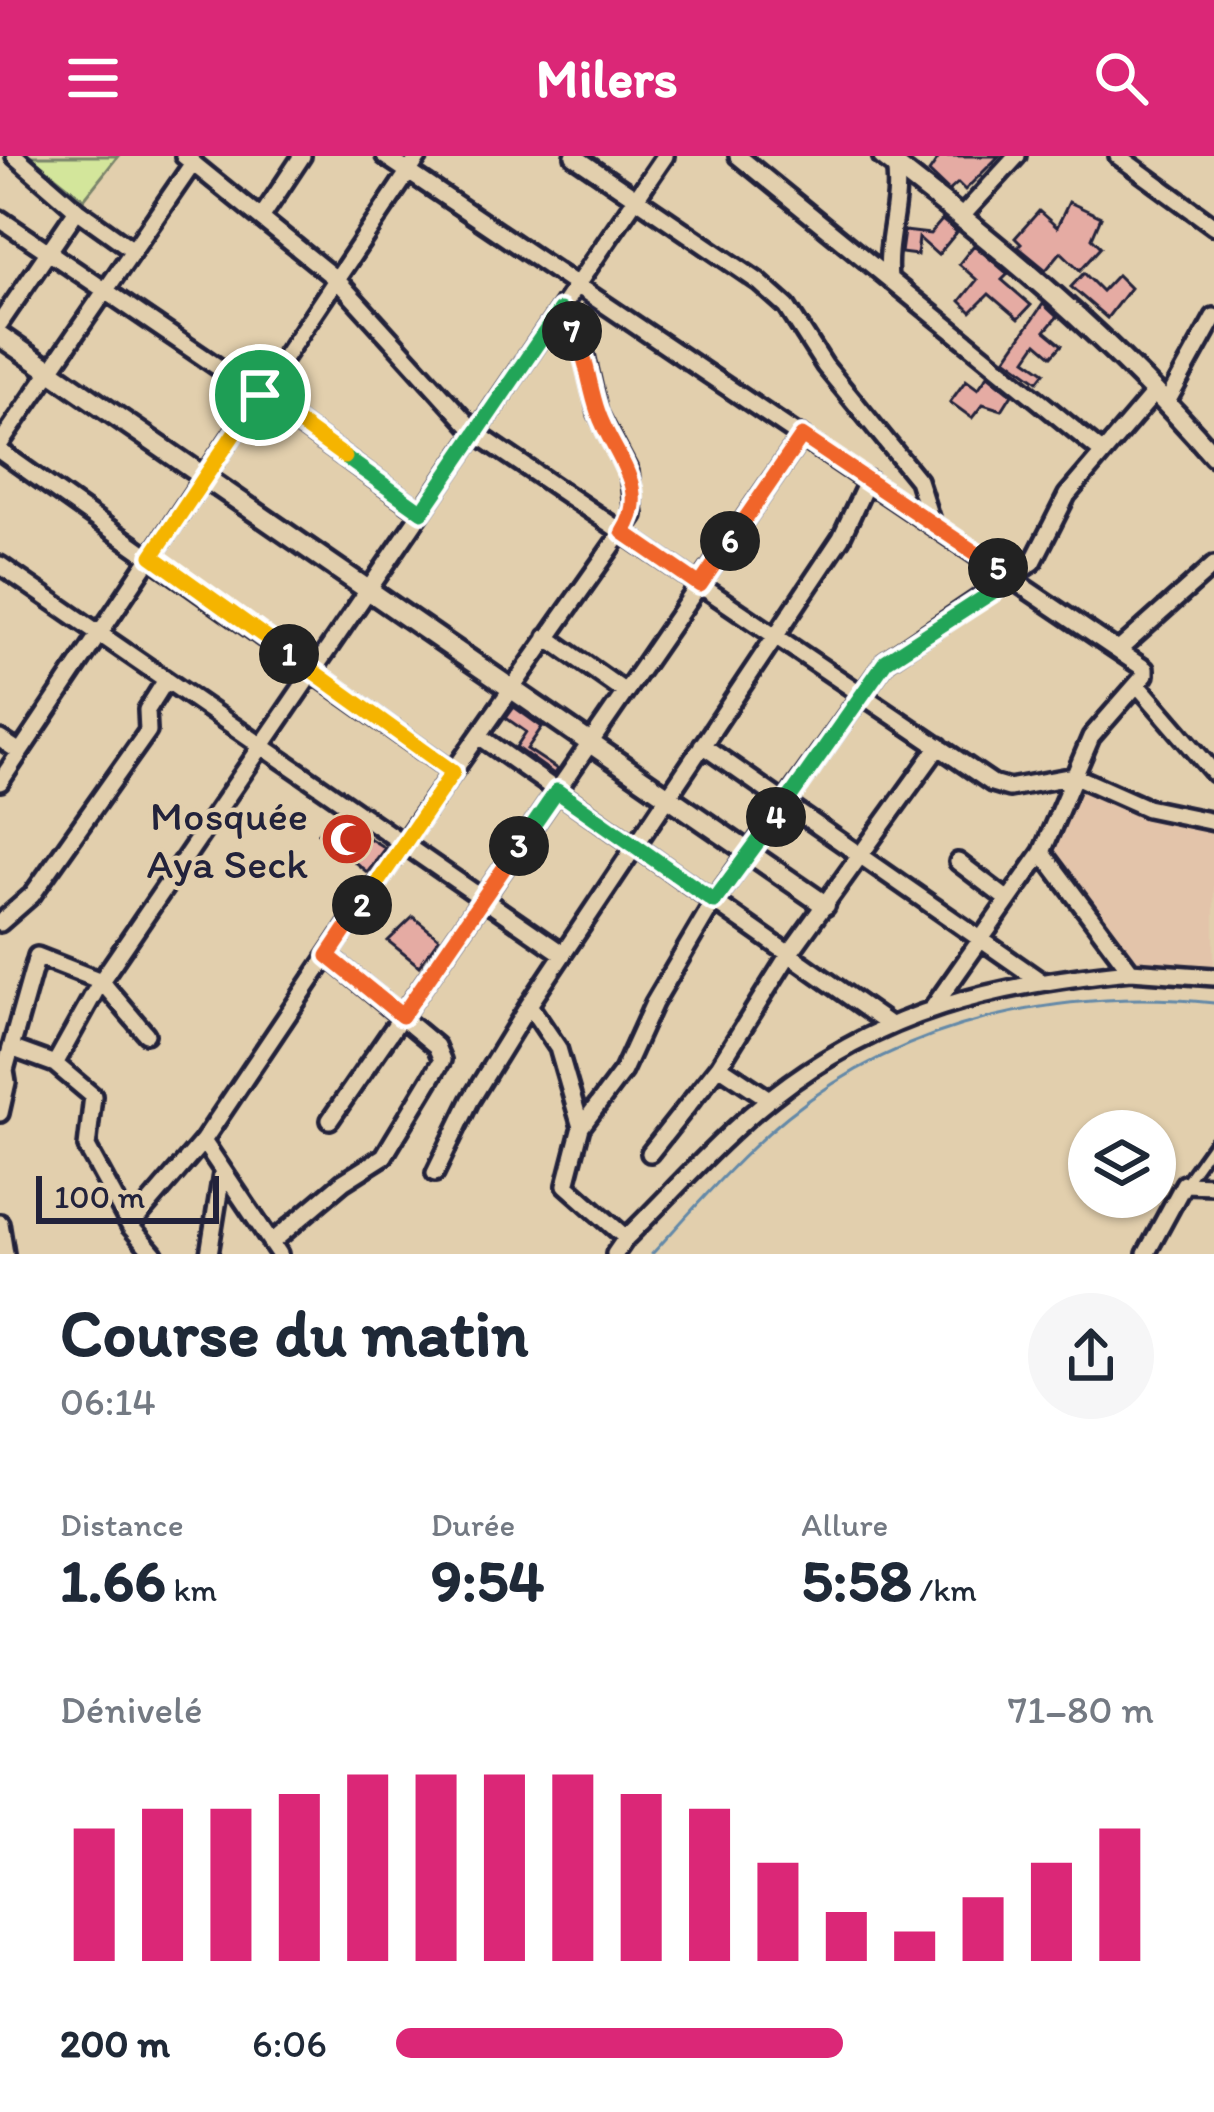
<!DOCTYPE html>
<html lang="fr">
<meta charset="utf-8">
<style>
body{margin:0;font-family:Itim,sans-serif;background:#f6f6f7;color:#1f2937;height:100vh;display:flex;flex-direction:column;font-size:45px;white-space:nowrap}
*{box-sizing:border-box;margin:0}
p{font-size:39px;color:#747a83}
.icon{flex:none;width:66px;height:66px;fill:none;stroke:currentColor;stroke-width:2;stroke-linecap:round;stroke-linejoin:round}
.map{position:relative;height:1098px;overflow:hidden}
.details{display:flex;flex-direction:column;background:#fff;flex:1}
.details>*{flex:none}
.fabs{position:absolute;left:1068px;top:954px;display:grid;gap:24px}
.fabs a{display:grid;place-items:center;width:108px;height:108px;border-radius:50%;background:#fff;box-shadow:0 3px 9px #0004;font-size:60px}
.scale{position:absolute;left:36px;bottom:30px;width:183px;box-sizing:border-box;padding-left:12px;border:6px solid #22223b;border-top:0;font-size:33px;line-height:42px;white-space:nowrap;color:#22223b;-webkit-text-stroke:9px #e2cfad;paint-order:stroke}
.pin{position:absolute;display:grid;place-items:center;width:102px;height:102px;color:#fff;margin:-51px;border:6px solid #fff;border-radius:50%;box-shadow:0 3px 12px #0007}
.km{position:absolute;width:60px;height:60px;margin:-30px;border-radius:50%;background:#222;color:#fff;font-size:33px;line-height:60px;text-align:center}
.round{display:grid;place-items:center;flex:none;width:126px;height:126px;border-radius:63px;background:#f6f6f7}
.summary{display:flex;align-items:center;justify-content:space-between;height:204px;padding:0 60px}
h1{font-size:66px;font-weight:700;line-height:90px}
.metrics{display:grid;grid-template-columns:repeat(3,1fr);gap:18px;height:204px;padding:12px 60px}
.metrics div{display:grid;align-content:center}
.metrics b{font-size:60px;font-weight:700}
.metrics small{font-size:33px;font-weight:400}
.metrics p{font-size:33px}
.chart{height:336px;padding:24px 60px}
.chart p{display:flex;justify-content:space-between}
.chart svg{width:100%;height:216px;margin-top:12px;stroke:#db2777;stroke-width:6}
ul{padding:0 60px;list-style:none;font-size:39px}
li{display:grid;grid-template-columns:192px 144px 1fr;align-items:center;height:90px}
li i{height:30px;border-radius:15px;background:#db2777}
header{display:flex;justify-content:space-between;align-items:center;height:156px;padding:0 60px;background:#db2777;color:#fff;font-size:54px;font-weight:700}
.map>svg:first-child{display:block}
.built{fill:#e3c4aa}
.green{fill:#d3e69b;stroke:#7a846b;stroke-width:3}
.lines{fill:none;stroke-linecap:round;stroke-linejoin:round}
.stream{stroke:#6389a8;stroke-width:3}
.building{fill:#e5aba3;stroke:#22223b;stroke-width:3}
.service-casing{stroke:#22223b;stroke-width:16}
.minor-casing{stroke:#22223b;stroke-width:24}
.tertiary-casing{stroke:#22223b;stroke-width:27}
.service{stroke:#e2cfad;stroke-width:8}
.minor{stroke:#e2cfad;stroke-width:15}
.tertiary{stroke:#e2cfad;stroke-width:18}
.split-1-casing{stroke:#fff;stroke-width:24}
.split-2-casing{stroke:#fff;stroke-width:24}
.split-3-casing{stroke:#fff;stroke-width:24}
.split-4-casing{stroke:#fff;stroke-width:24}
.split-5-casing{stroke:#fff;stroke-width:24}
.split-6-casing{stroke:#fff;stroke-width:24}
.split-7-casing{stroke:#fff;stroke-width:24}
.split-8-casing{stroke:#fff;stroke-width:24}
.split-9-casing{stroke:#fff;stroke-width:24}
.split-1{stroke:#f5b400;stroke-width:15}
.split-2{stroke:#f5b400;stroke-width:15}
.split-3{stroke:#f0652b;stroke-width:15}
.split-4{stroke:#22a559;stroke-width:15}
.split-5{stroke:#22a559;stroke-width:15}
.split-6{stroke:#f0652b;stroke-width:15}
.split-7{stroke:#f0652b;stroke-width:15}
.split-8{stroke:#22a559;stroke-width:15}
.split-9{stroke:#f5b400;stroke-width:15}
.labels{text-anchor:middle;stroke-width:9;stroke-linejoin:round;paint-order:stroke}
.poi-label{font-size:42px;fill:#22223b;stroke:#e2cfad;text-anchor:end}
</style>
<header><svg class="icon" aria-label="menu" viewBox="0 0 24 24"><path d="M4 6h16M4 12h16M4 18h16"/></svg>Milers<svg class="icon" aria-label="search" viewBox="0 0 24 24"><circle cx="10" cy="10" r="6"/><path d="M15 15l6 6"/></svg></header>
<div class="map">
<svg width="1214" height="1098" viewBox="0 0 1214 1098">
<rect width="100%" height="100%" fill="#e2cfad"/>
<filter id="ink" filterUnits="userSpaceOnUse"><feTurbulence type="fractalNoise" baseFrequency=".00833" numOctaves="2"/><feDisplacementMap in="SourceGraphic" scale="24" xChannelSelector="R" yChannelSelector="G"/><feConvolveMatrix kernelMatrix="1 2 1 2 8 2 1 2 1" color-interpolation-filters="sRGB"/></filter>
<g filter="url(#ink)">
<path class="built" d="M 1082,628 L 1118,640 L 1116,651 L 1214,673 L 1214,814 L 1134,809 L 1052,695 Z"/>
<path class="green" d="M 30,0 L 118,0 L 84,43 Z"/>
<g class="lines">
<path class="stream" d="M 652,1098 C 696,1050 738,1001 788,960 C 907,864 1065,831 1214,847"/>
</g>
<path class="building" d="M 940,0 L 999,0 L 965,34 L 958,27 L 949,35 L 929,16 Z
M 1069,46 L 1101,61 L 1092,82 L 1101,91 L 1080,114 L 1061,96 L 1046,114 L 1018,91 L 1021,88 L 1015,82 L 1039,55 L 1057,71 Z
M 942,64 L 957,76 L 938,99 L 919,82 L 917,99 L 901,97 L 904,75 L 930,78 Z
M 974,89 L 1008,118 L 1002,124 L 1031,149 L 1018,163 L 989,138 L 971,156 L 960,145 L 977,124 L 959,108 Z
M 1084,117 L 1102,135 L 1117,119 L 1130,132 L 1107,162 L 1071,131 Z
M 1043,148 L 1057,161 L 1045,175 L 1062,189 L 1052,200 L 1037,187 L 1026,203 L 1045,216 L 1038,225 L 1006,202 Z
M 988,219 L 1012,238 L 1002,254 L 983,248 L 972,262 L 950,246 L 966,224 L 978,233 Z
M 514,551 L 542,571 L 527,593 L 557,613 L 554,618 L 516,591 L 526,576 L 506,562 Z
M 333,660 L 385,692 L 367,716 L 318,677 Z
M 413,761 L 439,782 L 419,810 L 388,785 Z"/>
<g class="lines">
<g class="service-casing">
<path id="service" d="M 1184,1028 L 1214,986"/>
</g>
<g class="minor-casing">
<path id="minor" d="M 15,0 L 77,54
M 184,0 L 337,124 L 476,277 L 992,627 L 1009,632 L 1075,620 L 1147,652 L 1214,666
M 385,0 L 1145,513 L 1145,519 L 1091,581 L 1042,696 L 932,853
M 574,0 L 759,126 L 787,151 L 825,210 L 918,324 L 932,368
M 738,0 L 1103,297
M 1118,0 L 1214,70
M 963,59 L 1017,0
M 261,62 L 302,0
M 0,63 L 259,239 L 421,356
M 889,122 C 885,84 902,47 895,9
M 0,167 L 77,54 L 133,94
M 1167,246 L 1214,161
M 0,288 L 193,7
M 0,295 L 453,616
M 0,409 L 563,798
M 547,481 L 625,536
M 1120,493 L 1214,409
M 1137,528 L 1214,617
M 479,580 L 887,867
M 0,583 L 20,596
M 702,589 L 1039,824
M 0,626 L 419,0
M 1042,696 L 1131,815 L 1214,821
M 958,706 L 1008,744
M 0,767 L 32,739 L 148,575 L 147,554 L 166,524
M 529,849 L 558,892 L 581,971
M 11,892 L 37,800 L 101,825 L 146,878
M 55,908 L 101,825 L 665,0
M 719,910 L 769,943
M 0,912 L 5,914 L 11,892 L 55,908 L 93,940 L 87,991 L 130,1070 L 154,1098
M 0,957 L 7,926 L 5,914
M 330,964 L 802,280
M 203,985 L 279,1098
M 650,997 L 719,910 L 789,798 L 939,590
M 435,1017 L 470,945 L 529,849 L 841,382 L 868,324
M 0,1067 L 5,1098
M 130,1070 L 203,985 L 403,687 L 634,359 L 629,316 L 598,257 L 584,195 L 560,155
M 626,1082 L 566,1029 L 581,971 L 623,915 L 654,847 L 714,745 L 886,505 L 1033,406 L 1067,339 L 1156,235
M 271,1087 L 343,1026 L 384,1000 L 442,904 L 436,890 L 328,800
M 209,1098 L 222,1018
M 615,1098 L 626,1082 C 674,1035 720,982 772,941 C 881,855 996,828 1131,815
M 1146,1098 L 1184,1028 L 1214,1029"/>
</g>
<g class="tertiary-casing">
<path id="tertiary" d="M 883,0 C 1005,94 1112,183 1214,300
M 0,180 L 825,749"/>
</g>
<use href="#service" class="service"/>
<use href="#minor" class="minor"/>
<use href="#tertiary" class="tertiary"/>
</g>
</g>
<g class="lines" filter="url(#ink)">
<g class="split-1-casing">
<path id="split-1" d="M 260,239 L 152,400 L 289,498"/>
</g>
<g class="split-2-casing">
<path id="split-2" d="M 289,498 L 453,616 L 362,749"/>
</g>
<g class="split-3-casing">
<path id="split-3" d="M 362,749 L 328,800 L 402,860 L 519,690"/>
</g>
<g class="split-4-casing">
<path id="split-4" d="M 519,690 L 557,635 L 714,745 L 776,661"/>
</g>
<g class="split-5-casing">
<path id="split-5" d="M 776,661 L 886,505 L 1014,422 L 998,412"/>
</g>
<g class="split-6-casing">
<path id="split-6" d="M 730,385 L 802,280 L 998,412"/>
</g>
<g class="split-7-casing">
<path id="split-7" d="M 572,175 C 588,201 588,228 598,256 C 612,298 652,331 623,376 L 700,429 L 730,385"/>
</g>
<g class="split-8-casing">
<path id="split-8" d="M 345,301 L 422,356 L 560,154 L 572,175"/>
</g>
<g class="split-9-casing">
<path id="split-9" d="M 260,239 L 345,301"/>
</g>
<use href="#split-1" class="split-1"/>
<use href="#split-2" class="split-2"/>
<use href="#split-3" class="split-3"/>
<use href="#split-4" class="split-4"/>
<use href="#split-5" class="split-5"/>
<use href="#split-6" class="split-6"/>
<use href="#split-7" class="split-7"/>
<use href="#split-8" class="split-8"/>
<use href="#split-9" class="split-9"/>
</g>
<defs>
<g id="mosque-disc" transform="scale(2.7)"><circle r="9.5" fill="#c8321e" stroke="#e2cfad"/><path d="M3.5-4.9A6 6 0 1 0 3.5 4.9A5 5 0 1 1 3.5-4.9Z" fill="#fff"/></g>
</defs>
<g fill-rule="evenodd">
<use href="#mosque-disc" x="347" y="683"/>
</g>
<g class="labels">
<g class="poi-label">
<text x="308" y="674">Mosquée<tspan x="308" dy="48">Aya Seck</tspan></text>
</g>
</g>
</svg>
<div class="fabs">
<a><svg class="icon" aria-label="layers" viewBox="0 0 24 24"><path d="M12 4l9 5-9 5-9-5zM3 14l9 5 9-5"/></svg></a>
</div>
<div class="scale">100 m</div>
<div class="pin" style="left:260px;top:239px;background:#1e9e55"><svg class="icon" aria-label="arrive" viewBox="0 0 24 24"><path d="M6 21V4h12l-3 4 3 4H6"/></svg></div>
<b class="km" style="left:289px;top:498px">1</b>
<b class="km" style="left:362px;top:749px">2</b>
<b class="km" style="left:519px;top:690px">3</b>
<b class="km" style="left:776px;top:661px">4</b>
<b class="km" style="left:998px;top:412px">5</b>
<b class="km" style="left:730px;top:385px">6</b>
<b class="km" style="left:572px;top:175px">7</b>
</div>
<section class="details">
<div class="summary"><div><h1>Course du matin</h1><p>06:14</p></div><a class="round"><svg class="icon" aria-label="share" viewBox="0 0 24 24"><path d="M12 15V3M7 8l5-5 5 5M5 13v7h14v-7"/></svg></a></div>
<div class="metrics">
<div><p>Distance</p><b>1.66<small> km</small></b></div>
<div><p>Durée</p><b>9:54</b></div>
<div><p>Allure</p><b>5:58<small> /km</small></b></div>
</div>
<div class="chart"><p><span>Dénivelé</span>71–80 m</p>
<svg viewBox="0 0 160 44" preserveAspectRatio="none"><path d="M5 44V17M15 44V13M25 44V13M35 44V10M45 44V6M55 44V6M65 44V6M75 44V6M85 44V10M95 44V13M105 44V24M115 44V34M125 44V38M135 44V31M145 44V24M155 44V17"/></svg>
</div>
<ul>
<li><b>200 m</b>6:06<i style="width:59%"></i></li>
</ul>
</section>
